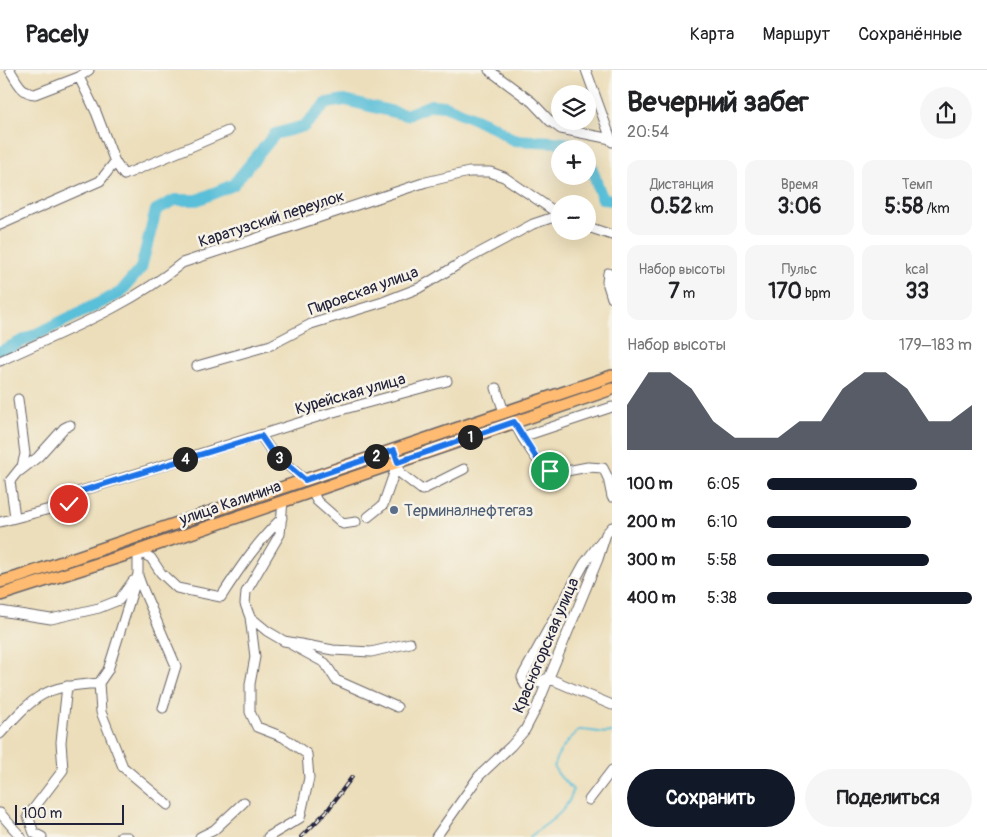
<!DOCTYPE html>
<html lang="ru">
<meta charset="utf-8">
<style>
body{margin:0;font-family:Pangolin,sans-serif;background:#f6f6f6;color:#202124;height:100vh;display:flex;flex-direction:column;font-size:19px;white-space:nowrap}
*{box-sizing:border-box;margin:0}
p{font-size:16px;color:#757577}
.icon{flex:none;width:28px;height:28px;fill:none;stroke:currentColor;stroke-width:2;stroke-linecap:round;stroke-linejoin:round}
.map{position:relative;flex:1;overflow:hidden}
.panel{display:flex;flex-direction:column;background:#fff;width:375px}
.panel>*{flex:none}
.tools{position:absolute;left:551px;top:15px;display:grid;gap:10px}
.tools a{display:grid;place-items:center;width:45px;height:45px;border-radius:50%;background:#fff;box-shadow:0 5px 20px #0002;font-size:25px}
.scale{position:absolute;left:15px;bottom:12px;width:109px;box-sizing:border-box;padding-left:5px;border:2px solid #22223b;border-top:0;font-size:14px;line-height:18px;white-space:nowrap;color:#22223b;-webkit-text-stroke:4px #f7f3e8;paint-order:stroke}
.pin{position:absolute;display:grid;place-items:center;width:42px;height:42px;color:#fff;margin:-21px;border:2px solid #fff;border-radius:50%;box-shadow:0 1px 5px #0007}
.km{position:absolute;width:25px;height:25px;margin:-12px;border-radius:50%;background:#222;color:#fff;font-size:14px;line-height:25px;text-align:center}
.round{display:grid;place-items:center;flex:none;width:52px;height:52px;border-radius:26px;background:#f6f6f6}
.overview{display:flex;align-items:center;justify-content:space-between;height:85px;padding:0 15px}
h1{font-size:28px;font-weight:700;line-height:38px}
.stats{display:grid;grid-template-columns:repeat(3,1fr);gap:8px;height:85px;padding:5px 15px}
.stats div{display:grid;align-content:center;border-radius:12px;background:#f6f6f6;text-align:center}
.stats b{font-size:21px;font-weight:700}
.stats small{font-size:14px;font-weight:400}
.stats p{font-size:14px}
.chart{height:140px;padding:10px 15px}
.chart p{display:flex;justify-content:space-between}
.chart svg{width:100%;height:90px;margin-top:5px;fill:#111827;opacity:.7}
.action{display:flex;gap:10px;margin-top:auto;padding:10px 15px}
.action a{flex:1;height:58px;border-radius:30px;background:#111827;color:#fff;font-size:20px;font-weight:700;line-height:58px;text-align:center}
.action a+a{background:#f6f6f6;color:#202124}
ul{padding:0 15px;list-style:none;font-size:16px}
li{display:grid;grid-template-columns:80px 60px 1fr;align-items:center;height:38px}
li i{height:12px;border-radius:6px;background:#111827}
header{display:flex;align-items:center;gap:30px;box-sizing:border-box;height:70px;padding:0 25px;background:#fff;border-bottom:1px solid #e0e0e0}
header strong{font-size:24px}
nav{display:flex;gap:28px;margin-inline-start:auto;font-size:18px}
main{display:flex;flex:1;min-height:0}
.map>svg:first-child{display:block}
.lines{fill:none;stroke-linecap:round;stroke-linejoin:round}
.stream{stroke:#5abfd8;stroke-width:2}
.river{stroke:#5abfd8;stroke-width:12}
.minor-casing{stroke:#696467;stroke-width:11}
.major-casing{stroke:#696467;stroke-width:14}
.minor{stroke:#fff;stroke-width:9}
.major{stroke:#febb71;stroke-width:11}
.rail-casing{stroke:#22223b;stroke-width:4}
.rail{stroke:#f7f3e8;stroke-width:2;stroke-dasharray:5.5;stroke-linecap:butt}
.route-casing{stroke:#fff;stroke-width:10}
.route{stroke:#1a73e8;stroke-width:6}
.service-dot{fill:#5c6f8a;stroke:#f7f3e8;stroke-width:2}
.labels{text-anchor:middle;stroke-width:5;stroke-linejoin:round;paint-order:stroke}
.street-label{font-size:16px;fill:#22223b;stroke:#f7f3e8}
.service-label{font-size:16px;fill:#4e5e75;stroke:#f7f3e8;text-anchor:start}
</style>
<header>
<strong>Pacely</strong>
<nav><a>Карта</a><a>Маршрут</a><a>Сохранённые</a></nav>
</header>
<main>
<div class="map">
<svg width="612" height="767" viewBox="0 0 612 767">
<rect width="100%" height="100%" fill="#f7f3e8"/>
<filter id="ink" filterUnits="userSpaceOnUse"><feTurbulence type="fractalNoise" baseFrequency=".02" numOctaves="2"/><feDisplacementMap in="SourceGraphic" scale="10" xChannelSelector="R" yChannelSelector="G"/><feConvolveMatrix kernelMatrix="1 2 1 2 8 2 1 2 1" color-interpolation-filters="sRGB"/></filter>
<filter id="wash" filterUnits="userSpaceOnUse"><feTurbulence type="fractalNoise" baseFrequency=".0096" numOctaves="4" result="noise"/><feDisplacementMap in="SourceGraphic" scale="20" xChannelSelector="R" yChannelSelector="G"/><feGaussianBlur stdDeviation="1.12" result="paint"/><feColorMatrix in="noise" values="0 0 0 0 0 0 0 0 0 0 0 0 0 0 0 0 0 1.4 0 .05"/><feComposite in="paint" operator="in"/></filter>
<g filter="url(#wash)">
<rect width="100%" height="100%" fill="#ecdeba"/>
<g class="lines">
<path class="stream" d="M 530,767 C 546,753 568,743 573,720 C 567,713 559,707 555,699 C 551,688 571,667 579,660 C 590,659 600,665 612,662"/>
<path class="river" d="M 588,91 C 595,102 596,116 603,129 L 612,130
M 0,282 L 120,223 L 141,198 L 156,140 L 175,130 L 197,130 L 233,115 L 275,64 L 304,56 L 327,33 L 345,30 L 406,45 L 431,35 L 445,36 L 494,57 L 513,70 L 555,72 L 573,74 L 578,79"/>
</g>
</g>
<g filter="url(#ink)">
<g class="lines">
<g class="minor-casing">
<path id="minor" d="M 10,0 C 16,10 22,24 35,24 L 79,7 L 89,0
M 489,0 L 532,32 L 550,51 L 561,59 L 611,69
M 586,0 L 612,72
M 79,7 L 96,42 L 115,92
M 0,155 L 100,111 L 115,92 L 124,105 L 228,61
M 588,157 L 612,165
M 608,203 L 607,212 L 612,228
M 0,291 C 62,262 129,237 182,193 L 426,112 L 469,102 L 490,102 L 504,107 L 560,145
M 197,296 L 271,275 L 311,254 L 383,232 L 419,218 L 464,191 L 533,154 L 560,145
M 496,318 L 504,342
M 514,352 L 522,367 L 612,337
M 261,366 L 272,382 L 305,410
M 522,367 C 531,380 539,398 556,403 L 588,397 L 603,398 L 608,408 L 612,427
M 398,392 L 400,403 L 422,420 L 464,399
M 20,401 L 38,387 L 64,358 L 70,355
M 312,421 L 317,431 L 343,454 L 356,452
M 283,431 L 280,464 L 246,522 L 245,534 L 250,547 L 267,561 L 284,571 L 333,580 L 371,582 L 410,573
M 15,447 L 10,411 L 22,396 L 25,384 L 18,329
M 368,447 L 383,435 L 398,392
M 0,452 L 69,434 L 75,423 L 330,343 L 447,311
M 602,470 L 584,494 L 522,607 L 525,615 L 529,616 L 548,608 L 612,635
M 138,481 L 151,488 L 161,503 L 177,518 L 221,527 C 239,499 258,471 282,448
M 138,506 L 142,517 L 176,596 L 163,638
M 0,541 L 51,549 L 99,538 L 119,530 L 133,511
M 250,547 L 255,587 L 250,614 L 250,642 L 257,657 L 283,667 L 307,684 L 309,708 L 300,748 L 268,767
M 292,575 L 325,593 L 336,610 L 397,637
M 99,613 L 101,642 L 123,697 L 168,735
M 0,664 C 13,650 26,634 42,625 C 59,615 80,615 99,613 L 108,600 L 138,504 L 138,481
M 589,730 L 612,700
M 0,743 L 21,767
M 42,767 L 34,763 L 28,746 L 63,700 L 61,672 L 67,616
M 120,767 L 128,767
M 200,767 L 214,760 L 244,732
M 436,767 L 479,706 L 511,676 L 525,660 L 536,639 L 598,489 L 606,464 L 612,457"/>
</g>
<g class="major-casing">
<path id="major" d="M 0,512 L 18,507 L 612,306
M 0,525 L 138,481 L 612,319"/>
</g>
<use href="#minor" class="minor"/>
<use href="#major" class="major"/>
<g class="rail-casing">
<path id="rail" d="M 301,767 L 327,741 L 352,707"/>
</g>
<use href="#rail" class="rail"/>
</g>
</g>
<g class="lines" filter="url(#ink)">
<g class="route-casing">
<path id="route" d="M 69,434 L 75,423 L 261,366 L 272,382 L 305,410 L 394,380 L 398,392 L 514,352 L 538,390 L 550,401"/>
</g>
<use href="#route" class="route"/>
</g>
<circle class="service-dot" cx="394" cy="440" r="5"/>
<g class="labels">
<g class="street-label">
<text transform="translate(271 148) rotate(-18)" y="6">Каратузский переулок</text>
<text transform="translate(363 220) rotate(-20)" y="6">Пировская улица</text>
<text transform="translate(350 323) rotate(-16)" y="6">Курейская улица</text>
<text transform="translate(230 432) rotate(-19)" y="6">улица Калинина</text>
<text transform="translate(545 575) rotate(-67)" y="6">Красногорская улица</text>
</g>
<g class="service-label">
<text x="404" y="446">Терминалнефтегаз</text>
</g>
</g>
</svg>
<div class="tools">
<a><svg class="icon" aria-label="layers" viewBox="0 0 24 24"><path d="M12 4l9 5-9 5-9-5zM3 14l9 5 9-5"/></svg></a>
<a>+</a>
<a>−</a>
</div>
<div class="scale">100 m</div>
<div class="pin" style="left:550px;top:401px;background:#1e9e55"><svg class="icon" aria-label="arrive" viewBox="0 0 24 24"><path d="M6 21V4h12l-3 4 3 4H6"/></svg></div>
<div class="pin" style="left:69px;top:434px;background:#d93025"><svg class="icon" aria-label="check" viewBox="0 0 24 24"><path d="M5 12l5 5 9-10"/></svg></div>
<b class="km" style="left:470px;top:367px">1</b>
<b class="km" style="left:376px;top:386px">2</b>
<b class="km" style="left:279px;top:388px">3</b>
<b class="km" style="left:185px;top:389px">4</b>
</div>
<section class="panel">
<div class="overview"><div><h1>Вечерний забег</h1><p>20:54</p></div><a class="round"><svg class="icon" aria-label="share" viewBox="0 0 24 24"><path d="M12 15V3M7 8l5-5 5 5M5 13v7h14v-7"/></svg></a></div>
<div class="stats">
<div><p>Дистанция</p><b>0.52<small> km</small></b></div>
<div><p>Время</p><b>3:06</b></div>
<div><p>Темп</p><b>5:58<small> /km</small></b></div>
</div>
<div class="stats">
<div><p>Набор высоты</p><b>7<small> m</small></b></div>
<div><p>Пульс</p><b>170<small> bpm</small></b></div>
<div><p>kcal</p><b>33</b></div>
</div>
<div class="chart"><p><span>Набор высоты</span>179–183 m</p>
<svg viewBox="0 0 160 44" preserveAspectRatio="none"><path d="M0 44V22L10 6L20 6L30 14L40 30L50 38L60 38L70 38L80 30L90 30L100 14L110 6L120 6L130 14L140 30L150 30L160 22V44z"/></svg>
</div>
<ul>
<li><b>100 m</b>6:05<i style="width:73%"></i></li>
<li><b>200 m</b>6:10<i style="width:70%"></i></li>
<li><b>300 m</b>5:58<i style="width:79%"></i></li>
<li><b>400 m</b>5:38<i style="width:100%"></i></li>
</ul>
<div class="action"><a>Сохранить</a><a>Поделиться</a></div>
</section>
</main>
